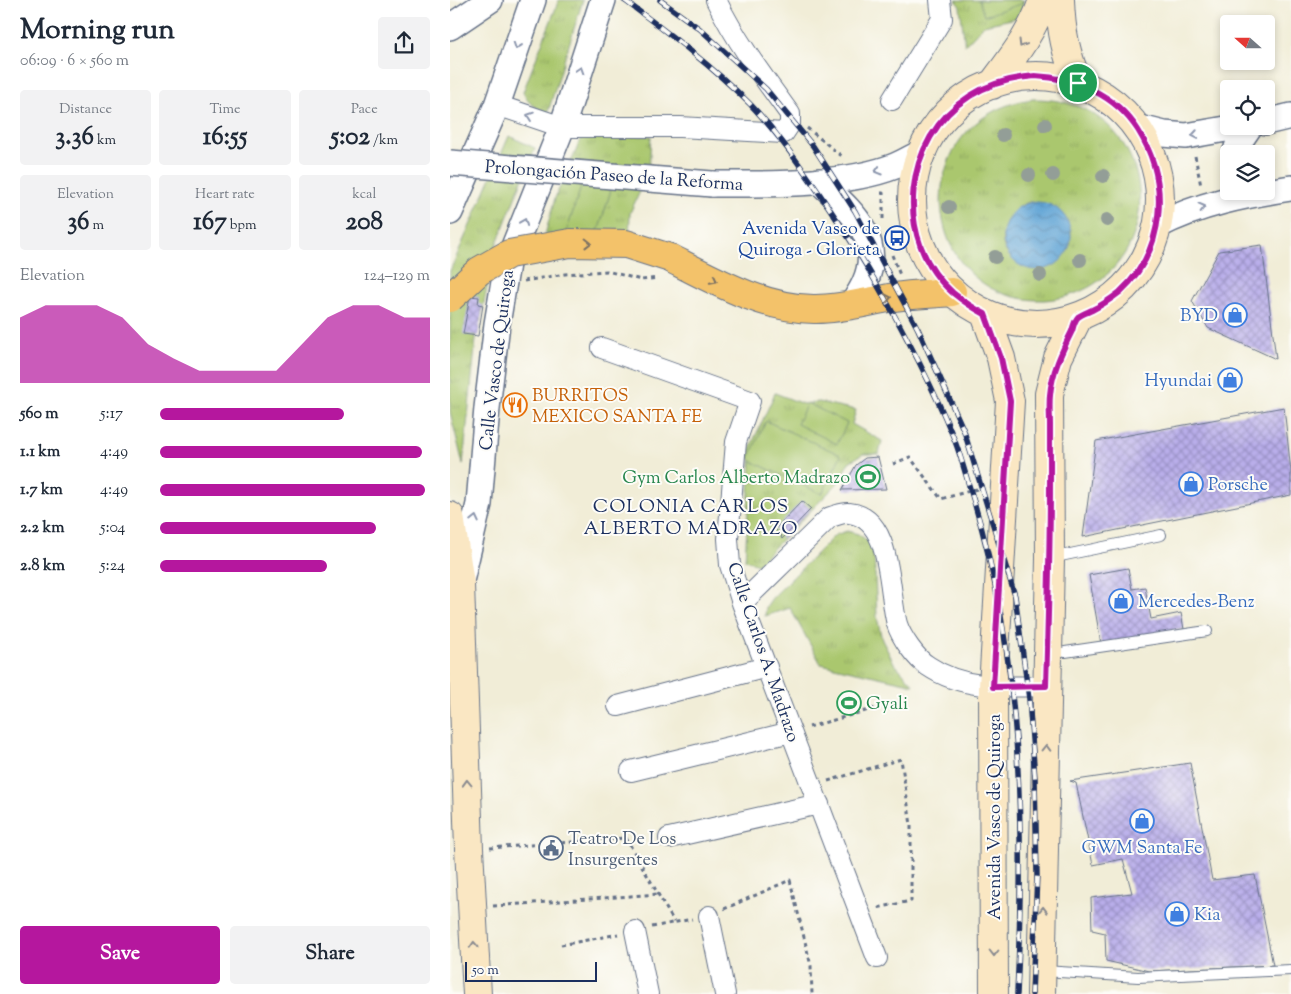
<!DOCTYPE html>
<meta charset="utf-8">
<style>
body{margin:0;font-family:"Sorts Mill Goudy",serif;background:#f2f2f3;color:#1f2937;height:100vh;display:flex;flex-direction:column;font-size:19px;white-space:nowrap}
*{box-sizing:border-box;margin:0}
p{font-size:16px;color:#747a83}
.icon{flex:none;width:28px;height:28px;fill:none;stroke:currentColor;stroke-width:2;stroke-linecap:round;stroke-linejoin:round}
.map{position:relative;flex:1;overflow:hidden}
.panel{display:flex;flex-direction:column;background:#fff;width:450px}
.panel>*{flex:none}
.needle{width:32px;rotate:291deg}
.fabs{position:absolute;left:770px;top:15px;display:grid;gap:10px}
.fabs a{display:grid;place-items:center;width:55px;height:55px;border-radius:5px;background:#fff;box-shadow:0 2px 8px #0003;font-size:25px}
.scale{position:absolute;left:15px;bottom:12px;width:132px;box-sizing:border-box;padding-left:5px;border:2px solid #1b2f5e;border-top:0;font-size:14px;line-height:18px;white-space:nowrap;color:#1b2f5e;-webkit-text-stroke:4px #fdfcf7;paint-order:stroke}
.pin{position:absolute;display:grid;place-items:center;width:42px;height:42px;color:#fff;margin:-21px;border:2px solid #fff;border-radius:50%;box-shadow:0 1px 5px #0007}
.round{display:grid;place-items:center;flex:none;width:52px;height:52px;border-radius:5px;background:#f2f2f3}
.head{display:flex;align-items:center;justify-content:space-between;height:85px;padding:0 20px}
h1{font-size:28px;font-weight:700;line-height:38px}
.metrics{display:grid;grid-template-columns:repeat(3,1fr);gap:8px;height:85px;padding:5px 20px}
.metrics div{display:grid;align-content:center;border-radius:5px;background:#f2f2f3;text-align:center}
.metrics b{font-size:25px;font-weight:700}
.metrics small{font-size:14px;font-weight:400}
.metrics p{font-size:14px}
.chart{height:140px;padding:10px 20px}
.chart p{display:flex;justify-content:space-between}
.chart svg{width:100%;height:90px;margin-top:5px;fill:#b5179e;opacity:.7}
.cta{display:flex;gap:10px;margin-top:auto;padding:10px 20px}
.cta a{flex:1;height:58px;border-radius:5px;background:#b5179e;color:#fff;font-size:20px;font-weight:700;line-height:58px;text-align:center}
.cta a+a{background:#f2f2f3;color:#1f2937}
ul{padding:0 20px;list-style:none;font-size:16px}
li{display:grid;grid-template-columns:80px 60px 1fr;align-items:center;height:38px}
li i{height:12px;border-radius:6px;background:#b5179e}
main{display:flex;flex:1;min-height:0}
.map>svg:first-child{display:block}
.grass{fill:url(#grass-tufts);stroke:#627b66;fill-rule:evenodd}
.garden{fill:#aac76e;stroke:#627b66}
.water{fill:url(#water-waves);stroke:#3e6a9a}
.building{fill:url(#building-cross-hatch)}
.lines{fill:none;stroke-linecap:round;stroke-linejoin:round}
.service-casing{stroke:#667288;stroke-width:12}
.minor-casing{stroke:#667288;stroke-width:22}
.tertiary-casing{stroke:#667288;stroke-width:28}
.secondary-casing{stroke:#667288;stroke-width:30}
.motorway-casing{stroke:#667288;stroke-width:30}
.path{stroke:#667288;stroke-width:3;stroke-dasharray:4 4;stroke-linecap:butt}
.service{stroke:#fff;stroke-width:10}
.minor{stroke:#fff;stroke-width:20}
.tertiary{stroke:#fff;stroke-width:25}
.secondary{stroke:#fae7c3;stroke-width:28}
.motorway{stroke:#f3c26a;stroke-width:28}
.rail-casing{stroke:#1b2f5e;stroke-width:5.5}
.rail{stroke:#fdfcf7;stroke-width:4;stroke-dasharray:11;stroke-linecap:butt}
.tertiary-bridge-casing{stroke:#667288;stroke-width:28;stroke-linecap:butt}
.motorway-bridge-casing{stroke:#667288;stroke-width:30;stroke-linecap:butt}
.tertiary-bridge{stroke:#fff;stroke-width:25}
.motorway-bridge{stroke:#f3c26a;stroke-width:28}
.tree{fill:#939e97}
.oneway{stroke:#8a8b90}
.oneway2{stroke:#8d97ae}
.oneway3{stroke:#7c7163}
.route-casing{stroke:#fff;stroke-width:10}
.route{stroke:#b5179e;stroke-width:6}
.labels{text-anchor:middle;stroke-width:4;stroke-linejoin:round;paint-order:stroke}
.street-label{font-size:18px;fill:#1b2f5e;stroke:#fdfcf7}
.transit-label{font-size:18px;fill:#164399;stroke:#fdfcf7;text-anchor:end}
.shop-label{font-size:18px;fill:#366cbe;stroke:#fdfcf7;text-anchor:start}
.food-label{font-size:18px;fill:#c56008;stroke:#fdfcf7;text-anchor:start}
.leisure-label{font-size:18px;fill:#27864d;stroke:#fdfcf7;text-anchor:end}
.service-label{font-size:18px;fill:#4e5e75;stroke:#fdfcf7;text-anchor:start}
.neighbourhood-label{font-size:19px;letter-spacing:1px;fill:#1b2f5e;stroke:#fdfcf7}
</style>
<main>
<section class="panel">
<div class="head"><div><h1>Morning run</h1><p>06:09 · 6 × 560 m</p></div><a class="round"><svg class="icon" aria-label="share" viewBox="0 0 24 24"><path d="M12 15V3M7 8l5-5 5 5M5 13v7h14v-7"/></svg></a></div>
<div class="metrics">
<div><p>Distance</p><b>3.36<small> km</small></b></div>
<div><p>Time</p><b>16:55</b></div>
<div><p>Pace</p><b>5:02<small> /km</small></b></div>
</div>
<div class="metrics">
<div><p>Elevation</p><b>36<small> m</small></b></div>
<div><p>Heart rate</p><b>167<small> bpm</small></b></div>
<div><p>kcal</p><b>208</b></div>
</div>
<div class="chart"><p><span>Elevation</span>124–129 m</p>
<svg viewBox="0 0 160 44" preserveAspectRatio="none"><path d="M0 44V12L10 6L20 6L30 6L40 12L50 25L60 32L70 38L80 38L90 38L100 38L110 25L120 12L130 6L140 6L150 12L160 12V44z"/></svg>
</div>
<ul>
<li><b>560 m</b>5:17<i style="width:68%"></i></li>
<li><b>1.1 km</b>4:49<i style="width:97%"></i></li>
<li><b>1.7 km</b>4:49<i style="width:98%"></i></li>
<li><b>2.2 km</b>5:04<i style="width:80%"></i></li>
<li><b>2.8 km</b>5:24<i style="width:62%"></i></li>
</ul>
<div class="cta"><a>Save</a><a>Share</a></div>
</section>
<div class="map">
<svg width="841" height="994" viewBox="0 0 841 994">
<defs>
<pattern id="grass-tufts" width="24" height="20" patternUnits="userSpaceOnUse" patternTransform="scale(1.25)"><rect width="24" height="20" fill="#aac76e"/><path d="M3 7l-1-3M5 7V3M7 7l1-3M15 17l-1-3M17 17v-4M19 17l1-3" fill="none" stroke="#92ab62"/></pattern>
<pattern id="water-waves" width="16" height="10" patternUnits="userSpaceOnUse" patternTransform="scale(1.25)"><rect width="16" height="10" fill="#61a4d5"/><path d="M0 5q4-4 8 0t8 0" fill="none" stroke="#4f86b0"/></pattern>
<pattern id="building-cross-hatch" width="8" height="8" patternUnits="userSpaceOnUse" patternTransform="scale(1.25)"><rect width="8" height="8" fill="#b9aeea"/><path d="M0 0l8 8M0 8l8-8" fill="none" stroke="#968ec1"/></pattern>
</defs>
<rect width="100%" height="100%" fill="#fdfcf7"/>
<filter id="ink" filterUnits="userSpaceOnUse"><feTurbulence type="fractalNoise" baseFrequency=".02" numOctaves="2"/><feDisplacementMap in="SourceGraphic" scale="10" xChannelSelector="R" yChannelSelector="G"/><feConvolveMatrix kernelMatrix="1 2 1 2 8 2 1 2 1" color-interpolation-filters="sRGB"/></filter>
<filter id="wash" filterUnits="userSpaceOnUse"><feTurbulence type="fractalNoise" baseFrequency=".0096" numOctaves="4" result="noise"/><feDisplacementMap in="SourceGraphic" scale="20" xChannelSelector="R" yChannelSelector="G"/><feGaussianBlur stdDeviation="1.12" result="paint"/><feColorMatrix in="noise" values="0 0 0 0 0 0 0 0 0 0 0 0 0 0 0 0 0 1.4 0 .05"/><feComposite in="paint" operator="in"/></filter>
<g filter="url(#wash)">
<rect width="100%" height="100%" fill="#f1edd7"/>
<path class="grass" d="M 109,0 L 133,0 L 98,112 C 85,108 78,104 73,92 Z
M 506,0 L 574,0 L 571,17 L 534,25 L 515,45 L 510,7 Z
M 583,99 C 603,99 621,102 638,111 C 701,145 708,238 650,280 C 634,292 614,299 594,300 C 466,303 452,117 583,99 ZM 582,201 L 621,230 C 621,244 618,251 608,261 C 586,281 548,260 553,234 C 554,231 557,227 558,224 C 565,210 567,206 582,201 Z
M 59,136 L 85,148 L 47,243 L 26,339 L 13,464 L 0,412 L 0,271 Z
M 201,136 L 199,172 L 180,213 L 179,241 L 88,261 L 105,198 L 132,137 Z
M 325,393 L 353,404 L 369,402 L 406,410 L 402,424 L 432,441 L 429,454 L 413,454 L 399,462 L 387,484 L 308,564 L 295,560 L 301,460 L 298,458 L 300,448 Z
M 397,531 L 408,534 L 418,541 L 424,552 L 427,617 L 432,640 L 444,663 L 464,685 L 371,664 L 340,608 L 315,616 L 316,607 L 322,598 L 385,535 Z"/>
<path class="garden" d="M 529,0 L 572,0 L 573,3 L 534,16 Z
M 133,181 L 161,190 L 143,248 L 114,239 Z
M 357,403 L 397,423 L 387,444 L 347,424 Z
M 316,421 L 391,455 L 372,494 L 301,461 L 299,458 Z"/>
<path class="water" d="M553 236a34 34 0 1 1 68 0a34 34 0 1 1-68 0Z"/>
<g id="blocks">
<path class="building" d="M 812,245 L 826,359 L 758,328 L 742,301 L 769,251 Z
M 20,296 L 29,297 L 28,304 L 33,305 L 28,336 L 13,334 Z
M 834,407 L 841,472 L 841,495 L 633,537 L 646,441 Z
M 428,457 L 436,489 L 392,490 L 406,465 L 415,458 Z
M 352,501 L 361,509 L 332,539 L 331,537 L 332,536 L 325,529 Z
M 678,568 L 682,589 L 695,587 L 701,619 L 731,613 L 734,629 L 651,644 L 639,575 Z
M 740,763 L 762,880 L 805,875 L 823,965 L 699,971 L 656,961 L 655,933 L 642,930 L 641,898 L 682,893 L 673,859 L 643,865 L 626,783 L 620,781 Z"/>
</g>
</g>
<g filter="url(#ink)">
<use href="#blocks" fill-opacity="0" stroke="#667288" stroke-width="1"/>
<g class="lines">
<g class="service-casing">
<path id="service" d="M 601,558 L 711,535
M 615,652 L 757,631
M 594,971 L 688,977 L 841,970"/>
</g>
<g class="minor-casing">
<path id="minor" d="M 442,100 L 492,19 L 490,0
M 47,105 L 112,127 L 230,127 L 334,133 L 340,124 L 340,114 C 313,77 286,41 266,0
M 152,348 L 300,401 L 286,442 L 278,539 L 280,565 L 292,603 L 427,958
M 292,603 L 380,517 C 386,516 393,512 399,513 C 443,517 438,592 447,624 C 451,637 466,659 478,666 C 513,690 556,687 597,686
M 168,706 L 317,667
M 181,771 L 341,732
M 219,838 L 369,804
M 259,916 L 275,994
M 185,931 L 198,994"/>
</g>
<g class="tertiary-casing">
<path id="tertiary" d="M 0,27 L 40,0
M 816,122 L 841,116
M 686,127 L 714,134 L 736,136 L 793,126
M 785,154 L 789,142 L 800,126
M 369,181 C 398,209 435,236 415,282 C 412,290 406,298 402,305
M 262,184 C 317,184 394,186 445,166 C 455,162 464,156 473,152
M 0,212 L 47,105 L 83,0
M 707,226 C 749,204 795,195 841,188
M 11,581 L 29,504 L 37,408 L 47,324 L 57,264 L 112,127 L 153,0"/>
</g>
<g class="secondary-casing">
<path id="secondary" d="M 610,0 C 611,32 616,54 628,83
M462 200a124 124 0 1 1 248 0a124 124 0 1 1-248 0Z
M 542,85 C 562,58 583,32 593,0
M 535,314 L 551,358 L 560,401 L 543,687 L 544,994
M 0,516 L 10,584 L 19,849 L 27,994
M 591,994 L 600,558 L 599,394 L 608,358 L 628,318"/>
</g>
<g class="motorway-casing">
<path id="motorway" d="M 220,258 C 263,280 316,310 366,309 C 393,309 419,301 445,297 C 464,294 483,294 502,292"/>
</g>
<path class="path" d="M 357,128 L 393,157
M 745,156 L 751,186
M 431,193 L 433,193 L 433,220
M 442,255 L 450,275
M 74,281 L 115,274 L 157,271 L 191,280 L 208,278
M 443,464 L 460,457 L 491,499 L 534,487
M 359,727 L 426,708
M 378,781 L 451,759 L 461,825 L 461,901 L 427,908
M 40,848 L 176,838 L 224,922
M 43,906 L 208,894
M 274,909 L 340,880 L 361,966 L 362,994
M 202,927 L 242,919
M 111,945 L 168,934"/>
<use href="#service" class="service"/>
<use href="#minor" class="minor"/>
<use href="#tertiary" class="tertiary"/>
<use href="#secondary" class="secondary"/>
<use href="#motorway" class="motorway"/>
<g class="rail-casing">
<path id="rail" d="M 174,0 C 218,33 261,65 300,104 C 326,131 348,162 369,193 C 390,224 411,255 429,288 C 456,335 481,383 502,434 C 510,452 515,473 521,492 C 572,654 575,826 567,994
M 210,0 L 250,29 L 316,89 L 363,146 L 405,211 L 468,329 L 514,431 L 565,596 L 579,699 L 585,778 L 587,875 L 582,994"/>
</g>
<use href="#rail" class="rail"/>
<g class="tertiary-bridge-casing">
<path id="tertiary-bridge" d="M 0,163 L 262,184"/>
</g>
<g class="motorway-bridge-casing">
<path id="motorway-bridge" d="M 0,298 L 29,271 L 59,254 L 120,243 L 176,244 L 220,258"/>
</g>
<use href="#tertiary-bridge" class="tertiary-bridge"/>
<use href="#motorway-bridge" class="motorway-bridge"/>
</g>
<g class="tree">
<circle cx="595" cy="125" r="7"/>
<circle cx="553" cy="135" r="7"/>
<circle cx="579" cy="175" r="7"/>
<circle cx="603" cy="175" r="7"/>
<circle cx="653" cy="176" r="7"/>
<circle cx="499" cy="207" r="7"/>
<circle cx="657" cy="220" r="7"/>
<circle cx="545" cy="257" r="7"/>
<circle cx="630" cy="260" r="7"/>
<circle cx="590" cy="275" r="7"/>
</g>
<defs><path id="oneway-chevron" d="M-2-3.5L2.5 0L-2 3.5" fill="none" stroke-width="1.6" stroke-linecap="round" stroke-linejoin="round" transform="scale(1.25)"/></defs>
<g class="oneway">
<use href="#oneway-chevron" transform="translate(572 44) rotate(121)"/>
<use href="#oneway-chevron" transform="translate(596 748) rotate(-89)"/>
<use href="#oneway-chevron" transform="translate(17 783) rotate(-92)"/>
<use href="#oneway-chevron" transform="translate(593 910) rotate(-89)"/>
<use href="#oneway-chevron" transform="translate(24 945) rotate(-93)"/>
<use href="#oneway-chevron" transform="translate(544 953) rotate(90)"/>
</g>
<g class="oneway2">
<use href="#oneway-chevron" transform="translate(67 46) rotate(109)"/>
<use href="#oneway-chevron" transform="translate(130 70) rotate(-72)"/>
<use href="#oneway-chevron" transform="translate(80 116) rotate(-161)"/>
<use href="#oneway-chevron" transform="translate(745 135) rotate(170)"/>
<use href="#oneway-chevron" transform="translate(428 171) rotate(163)"/>
<use href="#oneway-chevron" transform="translate(752 207) rotate(-14)"/>
<use href="#oneway-chevron" transform="translate(74 222) rotate(-68)"/>
<use href="#oneway-chevron" transform="translate(25 519) rotate(-77)"/>
</g>
<g class="oneway3">
<use href="#oneway-chevron" transform="translate(138 243) rotate(1)"/>
<use href="#oneway-chevron" transform="translate(264 280) rotate(27)"/>
<use href="#oneway-chevron" transform="translate(438 298) rotate(-11)"/>
</g>
</g>
<g class="lines" filter="url(#ink)">
<g class="route-casing">
<path id="route" d="M 585,76 C 625,78 665,94 688,130 C 720,181 716,250 670,292 C 661,299 652,305 642,310 C 638,312 632,314 628,317 C 625,320 623,327 622,331 C 612,351 602,372 600,395 C 599,405 600,415 600,425 C 600,445 600,465 600,485 C 600,552 598,619 596,686 L 543,687 L 560,401 L 551,358 L 535,314 C 523,308 513,301 503,293 C 442,240 453,138 520,96 C 540,83 562,78 585,76 Z"/>
</g>
<use href="#route" class="route"/>
</g>
<defs>
<g id="bus-ring" transform="scale(1.25)"><circle r="9.5" fill="#fdfcf7" stroke="#1a4fb4" stroke-width="1.5"/><path d="M-5-6H5V4H4V6H2V4H-2V6H-4V4H-5ZM-3.5-4V0h7V-4ZM-3.5 1.2v1.5H-2V1.2ZM2 1.2v1.5H3.5V1.2Z" fill="#1a4fb4"/></g>
<g id="shop-ring" transform="scale(1.25)"><circle r="9.5" fill="#fdfcf7" stroke="#3f7fe0" stroke-width="1.5"/><path d="M-5-2.5h2.3a2.7 3.5 0 0 1 5.4 0H5L5.5 6h-11ZM-1.5-2.5h3a1.5 2.3 0 0 0-3 0Z" fill="#3f7fe0"/></g>
<g id="restaurant-ring" transform="scale(1.25)"><circle r="9.5" fill="#fdfcf7" stroke="#e8710a" stroke-width="1.5"/><path d="M-5-6h1v4h1v-4h1v4h1v-4h1v5L-1.5 .5V6h-2V.5L-5-1ZM5-6V6H3V1.5H1.5Q1.5-4 5-6Z" fill="#e8710a"/></g>
<g id="stadium-ring" transform="scale(1.25)"><circle r="9.5" fill="#fdfcf7" stroke="#2e9e5b" stroke-width="1.5"/><path d="M0-5a6.5 5 0 1 0 0 10a6.5 5 0 1 0 0-10ZM-3.5-1.8h7v3.6h-7Z" fill="#2e9e5b"/></g>
<g id="civic-ring" transform="scale(1.25)"><circle r="9.5" fill="#fdfcf7" stroke="#5c6f8a" stroke-width="1.5"/><path d="M-.6-6.5H3V-4.5H.6V-3L4-1V1h2V6H-6V1h2V-1L-.6-3ZM-1.2 2.5V6h2.4V2.5Z" fill="#5c6f8a"/></g>
</defs>
<g fill-rule="evenodd">
<use href="#bus-ring" x="447" y="238"/>
<use href="#shop-ring" x="785" y="315"/>
<use href="#shop-ring" x="780" y="380"/>
<use href="#restaurant-ring" x="65" y="405"/>
<use href="#stadium-ring" x="418" y="477"/>
<use href="#shop-ring" x="741" y="484"/>
<use href="#shop-ring" x="671" y="601"/>
<use href="#stadium-ring" x="399" y="703"/>
<use href="#shop-ring" x="692" y="821"/>
<use href="#civic-ring" x="101" y="848"/>
<use href="#shop-ring" x="727" y="914"/>
</g>
<g class="labels">
<g class="street-label">
<text transform="translate(164 175) rotate(4)" y="6">Prolongación Paseo de la Reforma</text>
<text transform="translate(46 360) rotate(-83)" y="6">Calle Vasco de Quiroga</text>
<text transform="translate(314 652) rotate(71)" y="6">Calle Carlos A. Madrazo</text>
<text transform="translate(544 817) rotate(-90)" y="6">Avenida Vasco de Quiroga</text>
</g>
<g class="transit-label">
<text x="430" y="234">Avenida Vasco de<tspan x="430" dy="21">Quiroga - Glorieta</tspan></text>
</g>
<g class="shop-label">
<text x="768" y="321" text-anchor="end">BYD</text>
<text x="762" y="386" text-anchor="end">Hyundai</text>
<text x="758" y="490">Porsche</text>
<text x="688" y="607">Mercedes-Benz</text>
<text x="692" y="853" text-anchor="middle">GWM Santa Fe</text>
<text x="744" y="920">Kia</text>
</g>
<g class="food-label">
<text x="82" y="401">BURRITOS<tspan x="82" dy="21">MEXICO SANTA FE</tspan></text>
</g>
<g class="leisure-label">
<text x="400" y="483">Gym Carlos Alberto Madrazo</text>
<text x="416" y="709" text-anchor="start">Gyali</text>
</g>
<g class="service-label">
<text x="118" y="844">Teatro De Los<tspan x="118" dy="21">Insurgentes</tspan></text>
</g>
<g class="neighbourhood-label">
<text x="241" y="512">COLONIA CARLOS<tspan x="241" dy="22">ALBERTO MADRAZO</tspan></text>
</g>
</g>
</svg>
<div class="fabs">
<a><svg class="needle" viewBox="-14 -14 28 28"><path d="M0-13l5 13h-10z" fill="#e53935"/><path d="M0 13l5-13h-10z" fill="#747a83"/></svg></a>
<a><svg class="icon" aria-label="locate" viewBox="0 0 24 24"><circle cx="12" cy="12" r="6"/><path d="M12 2v4M12 18v4M2 12h4M18 12h4"/></svg></a>
<a><svg class="icon" aria-label="layers" viewBox="0 0 24 24"><path d="M12 4l9 5-9 5-9-5zM3 14l9 5 9-5"/></svg></a>
</div>
<div class="scale">50 m</div>
<div class="pin" style="left:628px;top:83px;background:#1e9e55"><svg class="icon" aria-label="arrive" viewBox="0 0 24 24"><path d="M6 21V4h12l-3 4 3 4H6"/></svg></div>
</div>
</main>
